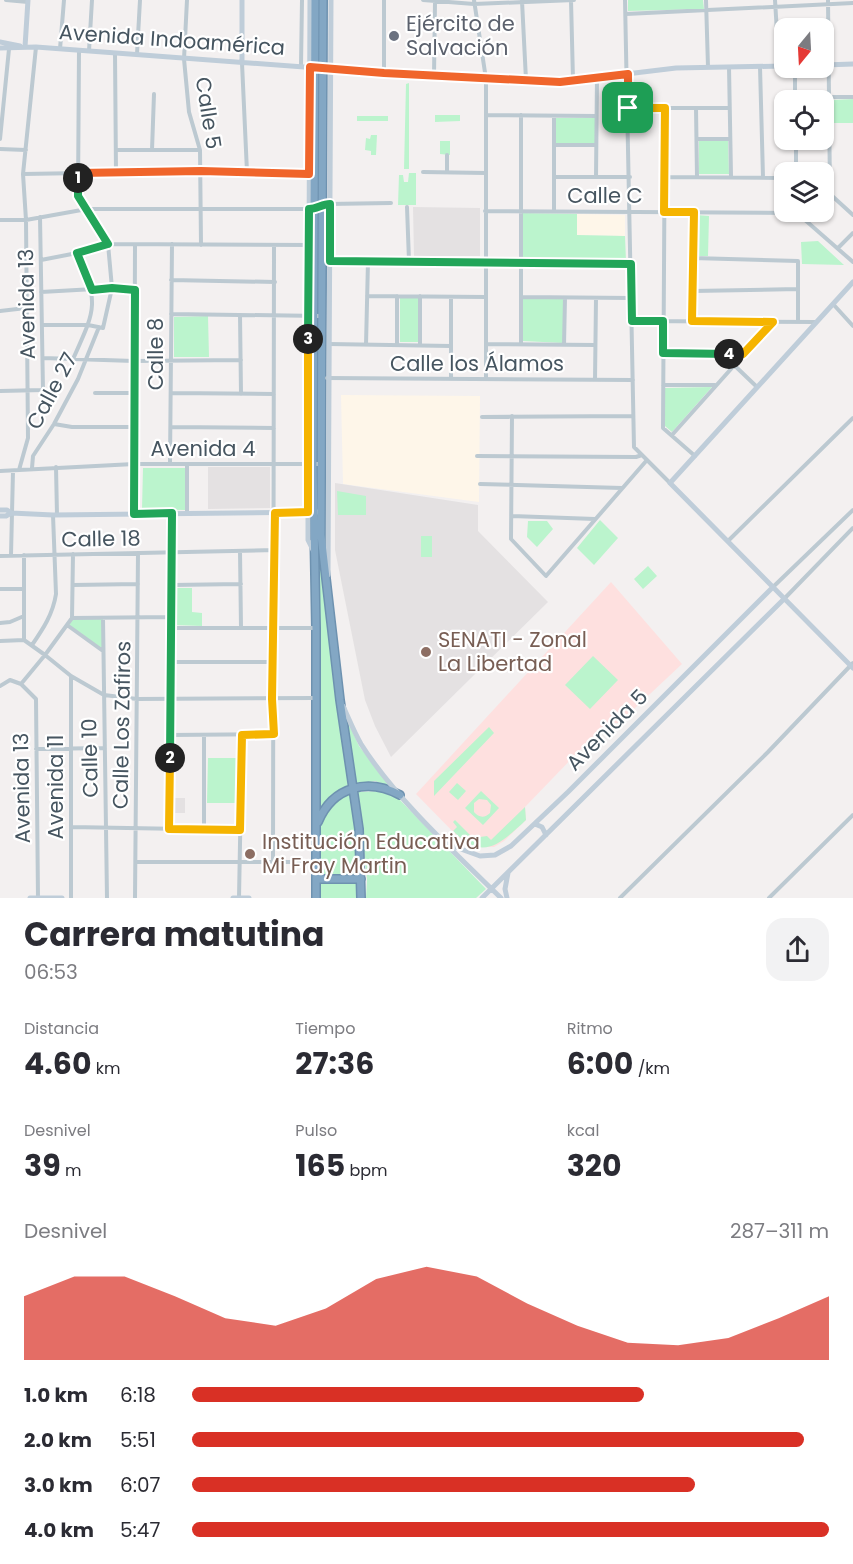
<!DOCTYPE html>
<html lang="es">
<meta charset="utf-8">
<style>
body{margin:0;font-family:Poppins,sans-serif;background:#f2f2f3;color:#2b2b33;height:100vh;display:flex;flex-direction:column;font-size:22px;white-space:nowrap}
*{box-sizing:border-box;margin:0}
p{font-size:20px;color:#7c7c81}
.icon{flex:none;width:33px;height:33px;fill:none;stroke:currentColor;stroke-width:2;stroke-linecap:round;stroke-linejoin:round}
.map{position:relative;height:898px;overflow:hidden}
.drawer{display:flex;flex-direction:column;background:#fff;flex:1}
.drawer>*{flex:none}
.needle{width:39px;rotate:198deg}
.fabs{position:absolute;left:774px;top:18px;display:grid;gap:12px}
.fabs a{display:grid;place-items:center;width:60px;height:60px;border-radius:12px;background:#fff;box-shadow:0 2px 4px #0004;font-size:30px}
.pin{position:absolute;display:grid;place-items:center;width:51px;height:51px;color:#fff;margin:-26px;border-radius:12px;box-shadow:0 3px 9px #0006}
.km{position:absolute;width:30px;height:30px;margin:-15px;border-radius:50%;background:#222;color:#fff;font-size:16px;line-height:30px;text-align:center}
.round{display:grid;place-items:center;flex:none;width:63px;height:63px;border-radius:18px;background:#f2f2f3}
.summary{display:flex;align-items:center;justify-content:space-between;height:102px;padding:0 24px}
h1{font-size:33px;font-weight:700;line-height:45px}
.metrics{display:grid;grid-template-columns:repeat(3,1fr);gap:9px;height:102px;padding:6px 24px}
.metrics div{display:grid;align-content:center}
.metrics b{font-size:30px;font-weight:700}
.metrics small{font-size:16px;font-weight:400}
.metrics p{font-size:16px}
.chart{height:168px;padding:12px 24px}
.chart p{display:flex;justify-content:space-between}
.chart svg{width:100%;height:108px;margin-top:6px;fill:#d93025;opacity:.7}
ul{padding:0 24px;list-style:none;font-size:20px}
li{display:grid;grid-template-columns:96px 72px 1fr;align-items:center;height:45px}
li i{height:15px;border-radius:8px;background:#d93025}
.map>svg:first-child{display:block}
.commercial{fill:#fef6e9}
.education{fill:#e4e1e2}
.medical{fill:#fee0df}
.green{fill:#bbf4cd;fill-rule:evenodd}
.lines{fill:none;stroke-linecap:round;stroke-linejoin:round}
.highway-casing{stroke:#6e92b0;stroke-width:10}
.street{stroke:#bcc9d1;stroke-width:4}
.secondary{stroke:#bfcdd9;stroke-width:5}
.highway{stroke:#83a7c4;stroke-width:7}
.split-1-casing{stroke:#fff;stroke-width:12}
.split-2-casing{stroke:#fff;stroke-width:12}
.split-3-casing{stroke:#fff;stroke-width:12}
.split-4-casing{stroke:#fff;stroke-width:12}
.split-5-casing{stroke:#fff;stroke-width:12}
.split-1{stroke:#f0652b;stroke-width:8}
.split-2{stroke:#22a559;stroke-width:8}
.split-3{stroke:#f5b400;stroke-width:8}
.split-4{stroke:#22a559;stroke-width:8}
.split-5{stroke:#f5b400;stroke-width:8}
.worship-dot{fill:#6b7280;stroke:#fff;stroke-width:2}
.education-dot{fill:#8d6e63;stroke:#fff;stroke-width:2}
.labels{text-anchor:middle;stroke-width:4.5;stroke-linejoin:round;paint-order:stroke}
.worship-label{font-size:21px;fill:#5b616d;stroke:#fff;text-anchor:start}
.street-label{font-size:21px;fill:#465560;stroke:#fff}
.education-label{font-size:21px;fill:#785e54;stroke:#fff;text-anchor:start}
</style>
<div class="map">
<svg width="853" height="898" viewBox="0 0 853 898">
<rect width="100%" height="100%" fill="#f3f0f0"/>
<path class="commercial" d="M 577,214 L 625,215 L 625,236 L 577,235 Z
M 341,395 L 480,396 L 479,502 L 343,484 Z"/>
<path class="education" d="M 413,207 L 480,208 L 480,256 L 414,256 Z
M 208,467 L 270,467 L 270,508 L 208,509 Z
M 335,483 L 478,505 L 478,531 L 548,602 L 391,757 L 375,726 L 365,700 L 335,550 Z
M 171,798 L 185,798 L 185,813 L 171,813 Z"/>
<path class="medical" d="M 611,582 L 682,664 L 619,723 L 606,723 L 525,807 L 526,820 L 504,841 L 494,847 L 472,847 L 461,840 L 416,794 Z"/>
<path class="green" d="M 628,0 L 703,0 L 704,9 L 628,11 Z
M 409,83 L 409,169 L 404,169 L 406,84 Z
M 853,99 L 853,123 L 833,123 L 832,100 Z
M 435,115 L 460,115 L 460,121 L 435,122 Z
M 357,116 L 388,116 L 388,121 L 357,121 Z
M 556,118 L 595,118 L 595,144 L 556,143 Z
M 371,135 L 377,135 L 376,155 L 371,155 L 371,151 L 365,150 L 366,138 L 370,139 Z
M 440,141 L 450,141 L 450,155 L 440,154 Z
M 699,141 L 728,141 L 729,174 L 699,174 Z
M 409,173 L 416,173 L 416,205 L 398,205 L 399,175 L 403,175 L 404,182 L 408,182 Z
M 522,213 L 577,214 L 577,235 L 625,236 L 626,261 L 522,260 Z
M 696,215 L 709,216 L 708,256 L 695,256 Z
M 818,241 L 844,265 L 802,264 L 801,242 Z
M 400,298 L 418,298 L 418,342 L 400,342 Z
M 523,299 L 563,299 L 563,343 L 523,341 Z
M 208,316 L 209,357 L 174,357 L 174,317 Z
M 712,387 L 672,432 L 665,426 L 665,388 Z
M 143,468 L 185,468 L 185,510 L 142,509 Z
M 337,491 L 366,496 L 366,515 L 338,515 Z
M 600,520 L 618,538 L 594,565 L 577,548 Z
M 528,521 L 547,521 L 553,529 L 537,547 L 527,537 Z
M 421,536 L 432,536 L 432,557 L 421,557 Z
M 319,543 L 351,786 C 336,792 326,800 319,814 Z
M 648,566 L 657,576 L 643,589 L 634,579 Z
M 174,588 L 192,588 L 192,612 L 202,613 L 202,626 L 173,625 Z
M 72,618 L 103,618 L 103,651 L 67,625 Z
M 593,656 L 618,680 L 590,709 L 565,685 Z
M 345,716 L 359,746 L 390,786 L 375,781 L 357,785 Z
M 489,727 L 494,733 L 434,796 L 434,781 Z
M 208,758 L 237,758 L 237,803 L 207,803 Z
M 457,783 L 466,791 L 458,800 L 449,792 Z
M 381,791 L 399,799 L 486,889 L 476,898 L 366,898 L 367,880 L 358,792 Z
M 481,791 L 499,808 L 483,825 L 465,808 ZM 479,799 L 487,800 L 491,805 L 490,813 C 485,818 479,818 474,812 L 474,803 Z
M 352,792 L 358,875 L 320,875 C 320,835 312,814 352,792 Z
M 525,807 L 526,820 C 500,844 483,862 453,831 L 457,827 L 453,822 L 455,820 L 476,841 L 480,837 L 487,836 L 491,840 Z
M 358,882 L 357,898 L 320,898 L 320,883 Z"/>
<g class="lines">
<g class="highway-casing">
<path id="highway" d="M 315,0 L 313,464 L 316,628 L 316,898
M 323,0 L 321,535 L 340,700 L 359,829 L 361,898
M 318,822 C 333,786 368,778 400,795
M 317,879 L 361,879"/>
</g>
<path class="street" d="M 6,0 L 28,2
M 187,0 L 184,59 L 189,112 L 200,150 L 201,245
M 423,0 L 474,4 L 574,0
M 474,0 L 486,79 L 486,379
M 571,0 L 573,80
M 625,0 L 634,447 L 670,483
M 706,0 L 708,67
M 775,0 L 779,66
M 828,0 L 830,194 L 853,215
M 522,1 L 526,80
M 626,14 L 853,3
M 60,49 L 64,0
M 89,51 L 92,0
M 115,53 L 116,173
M 137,54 L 140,0
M 242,63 L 247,172
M 301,66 L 302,0
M 729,67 L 731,176
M 760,67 L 763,177
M 795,68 L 795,100
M 384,73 L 384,0
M 434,76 L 435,2
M 829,97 L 853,97
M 628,108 L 729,108
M 665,108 L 663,428 L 695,456
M 696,108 L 697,177
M 486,115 L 596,116
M 0,139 L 9,49
M 697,139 L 730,139
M 796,140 L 796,172
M 554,145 L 596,145
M 0,149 L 26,150
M 116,150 L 200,150
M 152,150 L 154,94
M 423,172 L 486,173
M 447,172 L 447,155
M 23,174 L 201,171 L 311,174
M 554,177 L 630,177
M 596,177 L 597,78
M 664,177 L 784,178
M 328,204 L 391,203
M 407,207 L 409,261
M 485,211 L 797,213
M 554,211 L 554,116
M 797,213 L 853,262
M 0,220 L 26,220 L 87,209 L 310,209
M 838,248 L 853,233
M 693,258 L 798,261 L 798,322
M 41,260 L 77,253 L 108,244 L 311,245
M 329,261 L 631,264
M 171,280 L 275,282
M 693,291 L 798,289
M 41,292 L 112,288 L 135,290
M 367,296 L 486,297
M 451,297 L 451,379
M 521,297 L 631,298
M 833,304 L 853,326
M 0,311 L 26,308
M 171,314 L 321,316
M 240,315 L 241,394
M 632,321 L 816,322
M 692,321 L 694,212
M 43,325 L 88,325 L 103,328 L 112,288 L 108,244 L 78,196 L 79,50
M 329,344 L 451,346
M 486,344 L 595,345
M 521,344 L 521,115
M 366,345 L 368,261
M 397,345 L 397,296
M 420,345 L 420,296
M 564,345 L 565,298
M 663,353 L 742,354
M 43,358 L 134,361 L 241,360
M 73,359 C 95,310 100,304 77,253
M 734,365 L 757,387
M 327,378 L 633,380
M 595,380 L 596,298
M 663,385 L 715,385
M 0,391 L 43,390 L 40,217
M 95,393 L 134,393
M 171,393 L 274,394
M 512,416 L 511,539 L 546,576 L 647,460
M 482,417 L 633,416
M 54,424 L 72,427 L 134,427
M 171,427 L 274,428
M 672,435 L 773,322
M 477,456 L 636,457 L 642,455
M 170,464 L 172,244
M 56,467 L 57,515
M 32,468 L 33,456 L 54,424 L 78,379 L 99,327
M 19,470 L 28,438 L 26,220 L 23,174 L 36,47
M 0,471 L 134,464 L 321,464
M 480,484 L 622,488
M 187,513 L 187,464
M 134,514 L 135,245
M 512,516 L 595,519
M 729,540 L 853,418
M 240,551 L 241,628
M 11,555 L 13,471
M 0,556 L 275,550
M 73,585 L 138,584
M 172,585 L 241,584
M 773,587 L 853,510
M 0,589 L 24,589
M 784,599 L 853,528
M 72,618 L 172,617
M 103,618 L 107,898
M 0,623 L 10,622 L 24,616
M 67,625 L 103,651
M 172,628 L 315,628
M 24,640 L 45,655 L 71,676 L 104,695 L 137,699 L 315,698
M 24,640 L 24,555
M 0,641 L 24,640
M 32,645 C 43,629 53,614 56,594 L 53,515
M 172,662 L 273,662
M 21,684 L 45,655 L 72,618 L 73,554
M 0,686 L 10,680 L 21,684 L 36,699 L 38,898
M 170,735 L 274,734
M 204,735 L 204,829
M 36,749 L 105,748
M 71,827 L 240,830
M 169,829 L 173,513
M 137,862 L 316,862
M 273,862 L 274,245
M 71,898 L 71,677
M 135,898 L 138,553
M 239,898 L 242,735
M 620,898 L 768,752 L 853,663
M 769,898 L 853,815"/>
<path class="secondary" d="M 310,0 L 308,512 L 308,540 L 314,552
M 0,42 L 20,46
M 25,47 L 28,0
M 0,48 L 36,47 L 384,73 L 560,82 L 676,68 L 784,66
M 242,63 L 242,0
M 824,65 L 853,64
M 853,282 L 670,483 L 853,668
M 0,510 L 7,510 L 11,513 L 53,515 L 321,512
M 0,516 L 6,516 L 11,513
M 328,575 L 331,0
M 343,706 C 349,719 354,732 361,744 C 395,798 455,853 501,898
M 535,824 L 542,827 L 546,835
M 447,844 L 480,856 L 495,855 L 511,846 L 568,792 L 773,587
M 30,898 L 62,898
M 233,898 L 249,898
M 482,898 L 784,599
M 507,898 L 505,889 L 508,873"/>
<use href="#highway" class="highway"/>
</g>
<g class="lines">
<g class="split-1-casing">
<path id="split-1" d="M 78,178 L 78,173 L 201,171 L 309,174 L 310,67 L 384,73 L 560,82 L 628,74 L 628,108"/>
</g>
<g class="split-2-casing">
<path id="split-2" d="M 78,178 L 78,196 L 108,244 L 77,253 L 92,290 L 112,288 L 135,290 L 134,514 L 172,513 L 170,758"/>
</g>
<g class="split-3-casing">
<path id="split-3" d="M 170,758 L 169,829 L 240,830 L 242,735 L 274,734 L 272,699 L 275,513 L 308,512 L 308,339"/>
</g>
<g class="split-4-casing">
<path id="split-4" d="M 308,339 L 309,209 C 317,209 322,204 330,204 L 330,261 L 631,264 L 632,321 L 663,321 L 663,353 L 729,354"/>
</g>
<g class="split-5-casing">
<path id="split-5" d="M 628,108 L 665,108 L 664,212 L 694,212 L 692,321 L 773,322 L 743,354 L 729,354"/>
</g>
<use href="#split-1" class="split-1"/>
<use href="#split-2" class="split-2"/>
<use href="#split-3" class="split-3"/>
<use href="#split-4" class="split-4"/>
<use href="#split-5" class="split-5"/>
</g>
<circle class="worship-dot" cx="394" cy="36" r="6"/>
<g class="education-dot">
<circle cx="426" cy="652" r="6"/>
<circle cx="250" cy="854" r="6"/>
</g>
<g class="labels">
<g class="worship-label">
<text x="406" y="31">Ejército de<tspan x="406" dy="24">Salvación</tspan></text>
</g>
<g class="street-label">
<text transform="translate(172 40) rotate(4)" y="7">Avenida Indoamérica</text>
<text transform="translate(208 113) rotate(81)" y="7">Calle 5</text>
<text x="605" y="203">Calle C</text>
<text transform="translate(27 304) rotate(-91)" y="7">Avenida 13</text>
<text transform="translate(156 354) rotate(-90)" y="7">Calle 8</text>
<text x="477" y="371">Calle los Álamos</text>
<text transform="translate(52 391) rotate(-62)" y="7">Calle 27</text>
<text x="203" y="456">Avenida 4</text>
<text transform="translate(101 539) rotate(-1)" y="7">Calle 18</text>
<text transform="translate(122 725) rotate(-89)" y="7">Calle Los Zafiros</text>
<text transform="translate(607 730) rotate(-45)" y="7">Avenida 5</text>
<text transform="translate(90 758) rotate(-91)" y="7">Calle 10</text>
<text transform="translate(56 787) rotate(-90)" y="7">Avenida 11</text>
<text transform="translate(22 788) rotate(-91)" y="7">Avenida 13</text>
</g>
<g class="education-label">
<text x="438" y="647">SENATI - Zonal<tspan x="438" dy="24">La Libertad</tspan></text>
<text x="262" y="849">Institución Educativa<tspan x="262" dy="24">Mi Fray Martin</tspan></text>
</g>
</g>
</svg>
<div class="fabs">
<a><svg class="needle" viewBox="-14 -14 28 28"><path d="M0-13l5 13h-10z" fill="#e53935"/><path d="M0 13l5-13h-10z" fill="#7c7c81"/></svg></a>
<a><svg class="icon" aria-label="locate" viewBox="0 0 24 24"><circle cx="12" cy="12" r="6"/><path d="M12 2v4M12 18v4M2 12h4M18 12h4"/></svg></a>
<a><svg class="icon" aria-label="layers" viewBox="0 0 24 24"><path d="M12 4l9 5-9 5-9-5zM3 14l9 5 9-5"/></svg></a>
</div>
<div class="pin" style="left:628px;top:108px;background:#1e9e55"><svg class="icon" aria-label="arrive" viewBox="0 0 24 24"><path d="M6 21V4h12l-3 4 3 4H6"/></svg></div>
<b class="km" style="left:78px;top:178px">1</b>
<b class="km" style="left:170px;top:758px">2</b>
<b class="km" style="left:308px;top:339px">3</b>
<b class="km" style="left:729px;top:354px">4</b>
</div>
<section class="drawer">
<div class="summary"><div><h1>Carrera matutina</h1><p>06:53</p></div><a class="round"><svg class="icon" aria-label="share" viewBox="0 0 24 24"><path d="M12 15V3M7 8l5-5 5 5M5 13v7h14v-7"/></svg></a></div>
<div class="metrics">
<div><p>Distancia</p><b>4.60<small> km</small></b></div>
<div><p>Tiempo</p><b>27:36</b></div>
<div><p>Ritmo</p><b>6:00<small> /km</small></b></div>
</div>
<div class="metrics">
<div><p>Desnivel</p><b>39<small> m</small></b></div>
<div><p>Pulso</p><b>165<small> bpm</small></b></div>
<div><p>kcal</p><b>320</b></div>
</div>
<div class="chart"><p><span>Desnivel</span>287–311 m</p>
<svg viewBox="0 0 160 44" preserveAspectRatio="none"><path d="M0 44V18L10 10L20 10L30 18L40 27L50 30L60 23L70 11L80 6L90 10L100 21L110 30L120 37L130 38L140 35L150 27L160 18V44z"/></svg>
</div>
<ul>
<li><b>1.0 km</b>6:18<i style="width:71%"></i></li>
<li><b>2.0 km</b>5:51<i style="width:96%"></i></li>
<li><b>3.0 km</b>6:07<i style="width:79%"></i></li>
<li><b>4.0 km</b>5:47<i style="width:100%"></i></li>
</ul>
</section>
